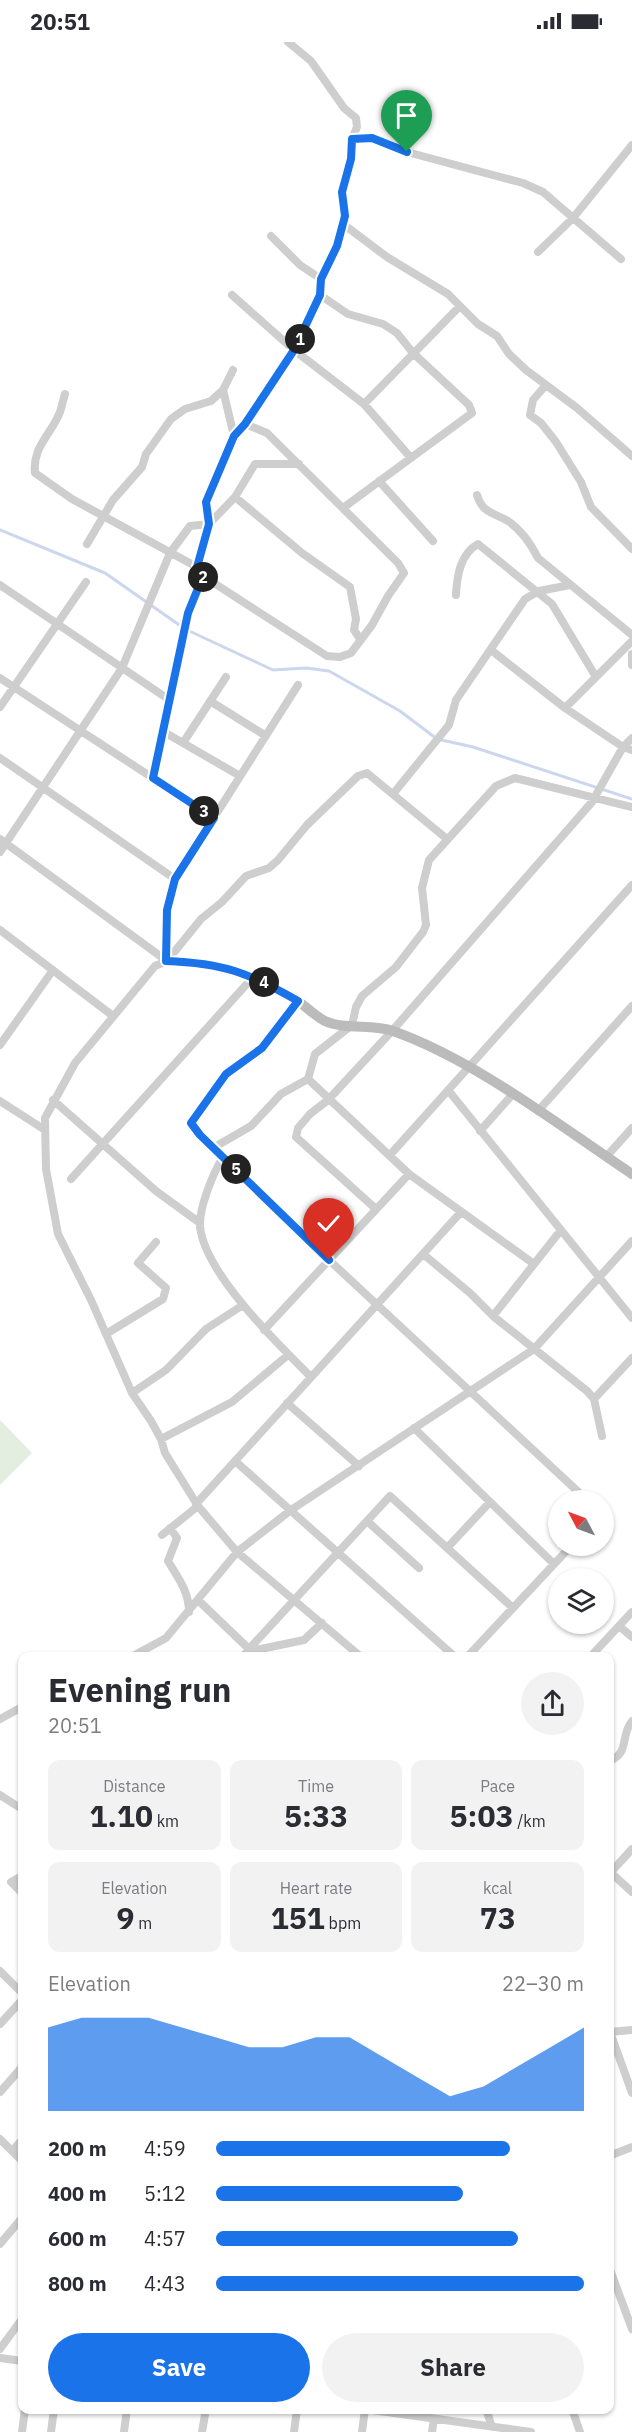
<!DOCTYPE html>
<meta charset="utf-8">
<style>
body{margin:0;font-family:"IBM Plex Sans",sans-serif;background:#f2f2f3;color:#2b2b33;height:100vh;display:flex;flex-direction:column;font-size:22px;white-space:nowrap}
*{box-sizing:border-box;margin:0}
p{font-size:20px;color:#7c7c81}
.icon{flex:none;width:33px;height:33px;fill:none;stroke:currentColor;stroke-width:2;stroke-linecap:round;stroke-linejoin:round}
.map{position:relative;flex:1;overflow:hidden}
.side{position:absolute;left:18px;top:1610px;width:596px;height:762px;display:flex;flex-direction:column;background:#fff;border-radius:12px;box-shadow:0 2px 4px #0004}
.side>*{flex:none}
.needle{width:39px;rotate:311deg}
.buttons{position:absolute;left:548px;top:1448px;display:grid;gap:12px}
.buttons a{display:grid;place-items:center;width:66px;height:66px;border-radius:50%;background:#fff;box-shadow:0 2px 4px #0004;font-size:30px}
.pin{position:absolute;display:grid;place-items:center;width:51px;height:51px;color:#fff;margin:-62px -26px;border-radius:50% 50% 50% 0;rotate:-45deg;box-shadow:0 0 6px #0007}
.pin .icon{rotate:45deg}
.km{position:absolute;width:30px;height:30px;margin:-15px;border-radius:50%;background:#222;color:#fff;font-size:16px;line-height:30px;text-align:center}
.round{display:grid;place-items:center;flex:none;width:63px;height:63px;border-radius:32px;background:#f2f2f3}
.overview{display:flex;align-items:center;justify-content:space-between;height:102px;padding:0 30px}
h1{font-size:33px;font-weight:800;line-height:45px}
.metrics{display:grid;grid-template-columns:repeat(3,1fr);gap:9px;height:102px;padding:6px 30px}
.metrics div{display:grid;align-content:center;border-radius:12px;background:#f2f2f3;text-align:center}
.metrics b{font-size:30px;font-weight:800}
.metrics small{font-size:16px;font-weight:400}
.metrics p{font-size:16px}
.chart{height:168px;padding:12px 30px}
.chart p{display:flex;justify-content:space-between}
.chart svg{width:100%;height:108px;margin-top:6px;fill:#1a73e8;opacity:.7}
.button{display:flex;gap:12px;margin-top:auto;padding:12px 30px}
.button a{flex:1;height:69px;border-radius:36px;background:#1a73e8;color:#fff;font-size:24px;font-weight:800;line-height:69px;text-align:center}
.button a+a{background:#f2f2f3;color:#2b2b33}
ul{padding:0 30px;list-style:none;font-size:20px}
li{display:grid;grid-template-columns:96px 72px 1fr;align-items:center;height:45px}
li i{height:15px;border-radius:8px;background:#1a73e8}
.status{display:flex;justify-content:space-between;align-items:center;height:42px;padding:0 30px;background:#fff;direction:ltr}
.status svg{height:16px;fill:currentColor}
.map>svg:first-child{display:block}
.green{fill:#e3eee0}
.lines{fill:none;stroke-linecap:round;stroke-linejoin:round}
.stream{stroke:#ccd7ed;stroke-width:3}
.street{stroke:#cecece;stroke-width:8}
.secondary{stroke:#bbb;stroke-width:10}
.route-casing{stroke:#fff;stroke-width:12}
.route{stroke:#1a73e8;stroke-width:8}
</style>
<div class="status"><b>20:51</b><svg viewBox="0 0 49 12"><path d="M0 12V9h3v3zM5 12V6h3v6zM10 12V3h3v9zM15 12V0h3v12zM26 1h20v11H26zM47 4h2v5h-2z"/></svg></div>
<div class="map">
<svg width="632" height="2390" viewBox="0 0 632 2390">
<rect width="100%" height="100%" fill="#fff"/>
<path class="green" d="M 0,1378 L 32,1411 L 0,1443 Z"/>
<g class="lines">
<path class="stream" d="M 0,488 L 105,531 L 185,587 L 273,628 L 306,626 L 329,629 L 400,669 L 437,697 L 473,705 L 632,757"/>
<path class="street" d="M 352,97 L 372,96 L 407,110 L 523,141 L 543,150 L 621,217
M 343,182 L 387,215 L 448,252 L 478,282 L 497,294 L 509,312 L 526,328 L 577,366 L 632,414
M 271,194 L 300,223 L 321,237
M 538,210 L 573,176 L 632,103
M 232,253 L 294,308 L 364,362 L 411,416
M 320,253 L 348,272 L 383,282 L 397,291 L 413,311 L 469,363 L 472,371 L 343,466
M 233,328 L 223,348 L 234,394
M 546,343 L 533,358 L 530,373 L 541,381 L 556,400 L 581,440 L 591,465 L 632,507
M 65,352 C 63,358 62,364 60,370 C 51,393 32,405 35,431 L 72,457 L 197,525
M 364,362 L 459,265
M 379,439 L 433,499
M 477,453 C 483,472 493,470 508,479 C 521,488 531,502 538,516 L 632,593
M 235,455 L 302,511 L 350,545 L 356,577 L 354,588 L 360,597
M 87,502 L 113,458 L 142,425 L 146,412 L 171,377 L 185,367 L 211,359 L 223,348
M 203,534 L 327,614 L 340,615 L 351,611 L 372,583 L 388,554 L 404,531 L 398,521 L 267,391 L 245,382
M 0,543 L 171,659
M 456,553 C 457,534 460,512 478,502 L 552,562 L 596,635
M 491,608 L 565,666 L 623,705 L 632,708
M 632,612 L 632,623
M 0,636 L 214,776
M 210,659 L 266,694
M 0,665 L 86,540
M 565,666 L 632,599
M 164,690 L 240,734
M 183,701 L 226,635
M 0,716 L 175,837
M 153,736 L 188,571 L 203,534 L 197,525 L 209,482 L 235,455 L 255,422 L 299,422
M 393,752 L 449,683 L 456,658 L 525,557 L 539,549 L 570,543
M 0,797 L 167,919
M 0,810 L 122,626 L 170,511 L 190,484 L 209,482 L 206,460 L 234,394 L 245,382 L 294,308 L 310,277 L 320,253 L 321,237 L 337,204 L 345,174 L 342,150 L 351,117 L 352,97 L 357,85 L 356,76 L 344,66 L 311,19 L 288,0
M 0,888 L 113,974
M 167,919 L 167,868 L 175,837 L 298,643
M 298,959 L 263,1006 L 226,1031 L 191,1081 L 200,1093 L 329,1218 L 587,1458
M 0,1003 L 53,928
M 308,1037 L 409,1132 L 534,1222
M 448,1048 L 632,1276
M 53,1058 L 156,1149 L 200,1181
M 0,1059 L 45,1088
M 538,1069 L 632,964
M 480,1089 L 513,1052
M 213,1106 L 251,1084 L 281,1052 L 308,1037 L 315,1012 L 352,983 L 356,965 L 362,954 L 396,925 L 423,890 L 426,883 L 422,846 L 429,818 L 496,744 L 515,736 L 632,765
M 390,1113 L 632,843
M 223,1115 C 213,1131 199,1166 200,1184 C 204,1231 279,1303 311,1335
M 606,1115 L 632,1086
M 71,1137 L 254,934
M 376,1167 L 296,1095 L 298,1086 L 310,1072 L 328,1058 L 392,989 L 592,760 L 623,705 L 632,696
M 423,1212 L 470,1251 L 493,1274 L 587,1349 L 594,1357 L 602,1394
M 493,1274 L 561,1188
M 264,1288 L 409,1132
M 106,1292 L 163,1257 L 166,1246 L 138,1221 L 156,1200
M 132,1351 L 166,1328 L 206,1287 L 243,1263
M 594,1357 L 632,1316
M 287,1361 L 359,1424
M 414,1386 L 554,1522
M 161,1397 L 232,1360 L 288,1313
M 235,1419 L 454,1614
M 196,1462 L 461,1170
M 367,1479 L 419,1526
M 170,1486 L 177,1496 L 168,1519 C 178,1536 189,1549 189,1570
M 162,1493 L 198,1464
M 447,1506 L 490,1460
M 199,1559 L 249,1607 L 390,1454 L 513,1566
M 619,1584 L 632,1595
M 133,1614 L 166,1596 L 237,1510 L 291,1468 L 534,1307 L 632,1199
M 243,1614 L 249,1607 L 256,1608 L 304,1598 L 322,1581
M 360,1614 L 237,1510 L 198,1464 L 165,1411 L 161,1397 L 151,1379 L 132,1351 L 91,1258 L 58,1192 L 46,1127 L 45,1076 L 75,1021 L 155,924 L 167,919 L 201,877 L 222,860 L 246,834 L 269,826 L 278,818 L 307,783 L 358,734 L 367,731 L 447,797
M 468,1614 L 572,1503
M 591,1614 L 632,1570
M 0,1677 L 22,1665
M 609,1719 C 630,1712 620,1693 632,1679
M 0,1753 L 22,1767
M 609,1829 L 632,1850
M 611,1830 L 632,1807
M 22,1834 L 11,1840 L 22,1851
M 0,1929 L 22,1951
M 0,1982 L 22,1958
M 609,1990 L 632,1988
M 610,1990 L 632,2051
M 0,2050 L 22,2025
M 0,2097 L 22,2119
M 12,2109 L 22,2098
M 609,2114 L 632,2105
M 0,2202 L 22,2176
M 609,2225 L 632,2287
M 0,2307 L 22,2277
M 0,2316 L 22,2319
M 365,2367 L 531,2390
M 486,2367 L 492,2385
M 572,2367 L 580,2390
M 22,2390 L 25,2367
M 51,2390 L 54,2367
M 124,2390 L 127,2367
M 202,2390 L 206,2367
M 294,2390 L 297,2367
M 362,2390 L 365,2367
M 432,2390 L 434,2377"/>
<path class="secondary" d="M 167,919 C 218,921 252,932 296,958 C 306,964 315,974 325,979 C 345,988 372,982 393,989 C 475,1018 560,1084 632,1132"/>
</g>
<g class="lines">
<g class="route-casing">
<path id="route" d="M 329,1218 L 200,1093 L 191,1081 L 226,1032 L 262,1006 L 298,959 C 249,931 224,921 166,919 L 167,868 L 175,837 L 214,776 L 153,736 L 188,571 L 203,534 L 197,525 L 209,482 L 206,460 L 234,394 L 245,382 L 294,308 L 320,253 L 321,237 L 337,204 L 345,174 L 342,150 L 351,117 L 352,97 L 372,96 L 407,110"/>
</g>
<use href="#route" class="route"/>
</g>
</svg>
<div class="buttons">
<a><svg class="needle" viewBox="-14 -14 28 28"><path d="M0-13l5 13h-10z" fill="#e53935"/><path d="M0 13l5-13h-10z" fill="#7c7c81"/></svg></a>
<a><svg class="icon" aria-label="layers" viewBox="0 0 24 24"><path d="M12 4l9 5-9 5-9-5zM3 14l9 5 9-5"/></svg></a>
</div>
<div class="pin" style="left:407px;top:110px;background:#1e9e55"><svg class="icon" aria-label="arrive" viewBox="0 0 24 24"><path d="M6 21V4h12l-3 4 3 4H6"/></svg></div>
<div class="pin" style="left:329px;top:1218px;background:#d93025"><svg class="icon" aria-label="check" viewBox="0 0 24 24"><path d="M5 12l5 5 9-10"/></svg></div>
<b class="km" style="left:300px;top:297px">1</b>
<b class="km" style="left:203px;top:535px">2</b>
<b class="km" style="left:204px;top:769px">3</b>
<b class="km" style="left:264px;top:940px">4</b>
<b class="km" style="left:236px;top:1127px">5</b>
<section class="side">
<div class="overview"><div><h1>Evening run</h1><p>20:51</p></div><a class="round"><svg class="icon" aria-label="share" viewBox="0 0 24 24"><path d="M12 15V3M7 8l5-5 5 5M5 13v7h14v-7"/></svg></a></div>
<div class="metrics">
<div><p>Distance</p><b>1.10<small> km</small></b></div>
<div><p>Time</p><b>5:33</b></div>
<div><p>Pace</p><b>5:03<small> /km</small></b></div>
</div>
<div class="metrics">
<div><p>Elevation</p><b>9<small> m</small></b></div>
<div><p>Heart rate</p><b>151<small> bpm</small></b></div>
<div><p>kcal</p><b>73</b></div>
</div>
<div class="chart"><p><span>Elevation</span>22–30 m</p>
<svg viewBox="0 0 160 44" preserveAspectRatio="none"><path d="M0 44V10L10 6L20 6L30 6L40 10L50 14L60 18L70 18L80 14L90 14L100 22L110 30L120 38L130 34L140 26L150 18L160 10V44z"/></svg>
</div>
<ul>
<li><b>200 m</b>4:59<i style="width:80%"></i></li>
<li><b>400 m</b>5:12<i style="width:67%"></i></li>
<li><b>600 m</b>4:57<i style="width:82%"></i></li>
<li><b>800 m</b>4:43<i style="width:100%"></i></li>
</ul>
<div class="button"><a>Save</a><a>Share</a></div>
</section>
</div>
